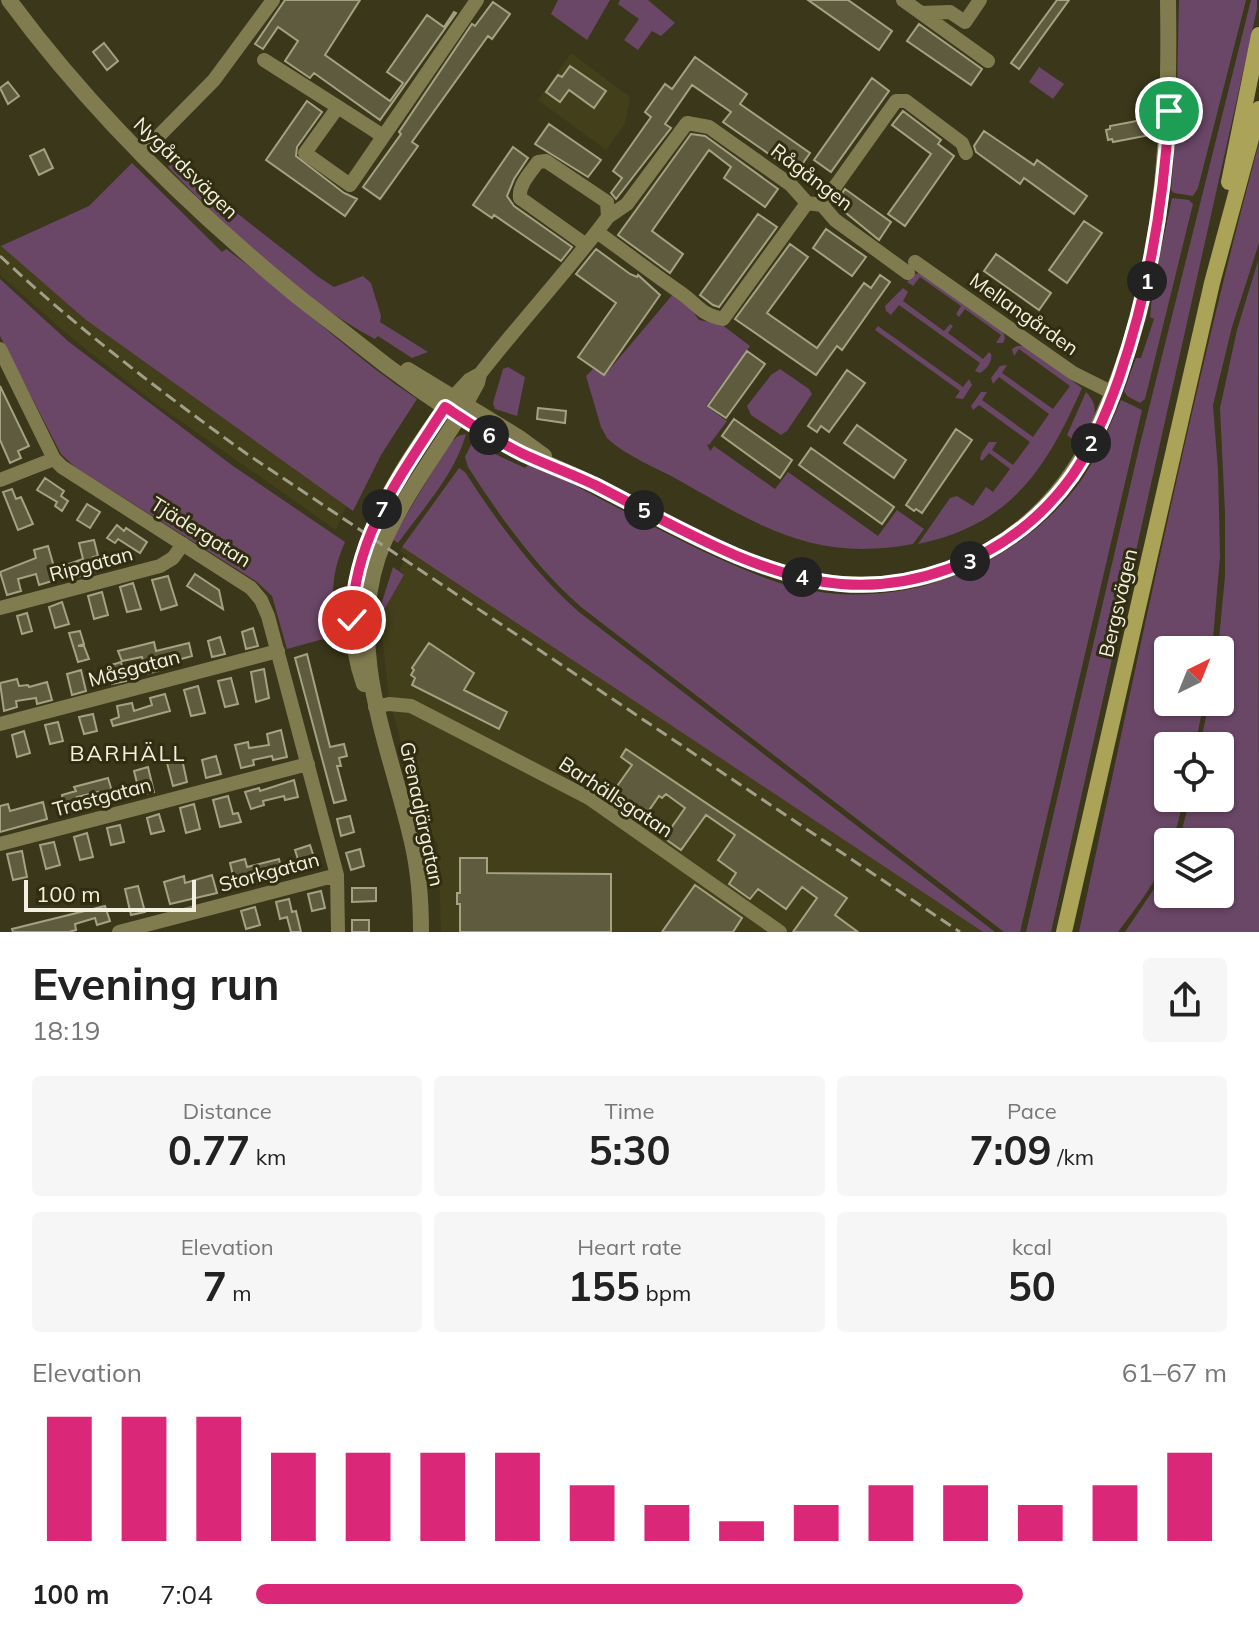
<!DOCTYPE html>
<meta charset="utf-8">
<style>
body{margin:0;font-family:Mulish,sans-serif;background:#f6f6f6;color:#222;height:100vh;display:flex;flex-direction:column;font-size:30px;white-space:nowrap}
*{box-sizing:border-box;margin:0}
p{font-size:26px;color:#767676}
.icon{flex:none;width:44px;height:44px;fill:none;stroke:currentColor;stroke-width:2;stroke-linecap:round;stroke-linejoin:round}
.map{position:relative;height:932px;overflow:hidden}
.sheet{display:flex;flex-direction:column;background:#fff;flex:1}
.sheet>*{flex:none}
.needle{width:52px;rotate:43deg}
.fabs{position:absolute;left:1154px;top:636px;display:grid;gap:16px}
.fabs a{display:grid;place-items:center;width:80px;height:80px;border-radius:8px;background:#fff;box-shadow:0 2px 6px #0004;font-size:40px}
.scale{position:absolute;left:24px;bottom:20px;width:172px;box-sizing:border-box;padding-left:8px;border:4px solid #f2f0df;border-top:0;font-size:22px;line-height:28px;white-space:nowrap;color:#f2f0df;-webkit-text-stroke:6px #302d11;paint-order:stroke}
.pin{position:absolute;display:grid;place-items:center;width:68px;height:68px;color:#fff;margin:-34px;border:4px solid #fff;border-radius:50%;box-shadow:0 2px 8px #0007}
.km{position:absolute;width:40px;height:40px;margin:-20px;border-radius:50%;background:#222;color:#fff;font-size:22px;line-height:40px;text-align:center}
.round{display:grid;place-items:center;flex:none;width:84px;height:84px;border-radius:8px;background:#f6f6f6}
.head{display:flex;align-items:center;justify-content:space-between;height:136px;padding:0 32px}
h1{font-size:44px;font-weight:700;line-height:60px}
.metrics{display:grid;grid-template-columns:repeat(3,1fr);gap:12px;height:136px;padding:8px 32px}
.metrics div{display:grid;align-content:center;border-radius:8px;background:#f6f6f6;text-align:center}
.metrics b{font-size:40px;font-weight:700}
.metrics small{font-size:22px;font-weight:400}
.metrics p{font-size:22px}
.chart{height:224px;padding:16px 32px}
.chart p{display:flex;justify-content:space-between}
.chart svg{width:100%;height:144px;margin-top:8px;stroke:#db2777;stroke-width:6}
ul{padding:0 32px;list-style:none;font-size:26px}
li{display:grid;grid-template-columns:128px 96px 1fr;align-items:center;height:60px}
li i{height:20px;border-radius:10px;background:#db2777}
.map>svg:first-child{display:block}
.built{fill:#433f1a}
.green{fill:#6a4767}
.building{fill:#5e5b3e;stroke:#a5a282;stroke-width:2}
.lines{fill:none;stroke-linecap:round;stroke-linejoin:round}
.minor{stroke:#817c4f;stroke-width:14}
.tertiary{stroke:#817c4f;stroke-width:16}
.secondary{stroke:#aba358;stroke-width:16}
.rail{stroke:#a19f89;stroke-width:3;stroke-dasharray:12 6;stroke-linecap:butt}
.route-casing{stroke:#fff;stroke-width:16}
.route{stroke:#db2777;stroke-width:10}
.labels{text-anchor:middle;stroke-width:6;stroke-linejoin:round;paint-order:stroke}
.street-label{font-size:20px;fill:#f2f0df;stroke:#302d11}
.neighbourhood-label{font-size:22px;letter-spacing:2px;fill:#f2f0df;stroke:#302d11}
</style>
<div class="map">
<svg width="1259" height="932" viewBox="0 0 1259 932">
<rect width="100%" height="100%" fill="#3a371b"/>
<path class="built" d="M 571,53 L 630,97 L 625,124 L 606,150 L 538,100 Z
M 0,245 L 86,320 L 346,506 L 336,530 L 156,404 L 73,339 L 0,275 Z
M 402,547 L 983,932 L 441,932 L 438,845 L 421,815 L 389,698 L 380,617 L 404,575 L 399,571 L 407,556 L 400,551 Z"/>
<path class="green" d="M 558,0 L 610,0 L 587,40 L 551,14 Z
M 620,0 L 648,0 L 675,23 L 661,36 L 652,31 L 638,50 L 624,40 L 639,19 L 618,4 Z
M 1179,0 L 1246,0 L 1198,188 L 1193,196 L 1174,193 L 1171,190 L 1176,133 Z
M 1251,0 L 1257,0 L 1257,9 L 1051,932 L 1026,932 L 1140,444 Z
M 1039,67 L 1064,84 L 1053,99 L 1029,82 Z
M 1259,143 L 1259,243 L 1232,327 L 1213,405 L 1218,470 L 1220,556 L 1212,650 L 1168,650 L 1168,702 L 1204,702 L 1195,746 L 1168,746 L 1168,798 L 1184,798 L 1173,842 L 1168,842 C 1168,869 1134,910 1118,932 L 1079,932 C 1136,669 1189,403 1259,143 Z
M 171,145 C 205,195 270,237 317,276 L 334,287 L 363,276 L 371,283 L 381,316 L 380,322 L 428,352 L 412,358 L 378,336 L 375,339 C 301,300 226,228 168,167 L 170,164 L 165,154 Z
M 132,163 L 222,252 L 226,249 C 292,296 349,354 417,399 L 381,455 L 353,511 L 86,320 L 1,246 L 89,206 Z
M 1172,198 L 1189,200 L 1193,204 L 1145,399 L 1140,403 L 1127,396 L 1124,391 L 1136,358 L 1141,358 L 1154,319 L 1150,317 L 1153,288 Z
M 1258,261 L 1259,932 L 1125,932 L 1168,868 L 1168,894 L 1220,894 L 1220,842 L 1179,842 L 1190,798 L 1220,798 L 1220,746 L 1200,746 L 1209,702 L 1220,702 L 1220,650 L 1218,650 L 1225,576 L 1225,513 L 1220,408 L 1237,330 Z
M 919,273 L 1003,331 L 1005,338 L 1003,343 L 996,343 L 1001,335 L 965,309 L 959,317 L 956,314 L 961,306 L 920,277 L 913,286 L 907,282 L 912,275 Z
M 0,279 L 69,342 L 233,466 L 345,542 C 330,576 331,599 338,635 L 287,649 L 272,596 L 257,582 L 75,467 L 61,454 L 0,336 Z
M 903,288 L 908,292 L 903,301 L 944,331 L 950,324 L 953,326 L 948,333 L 983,359 L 989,352 L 991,354 C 993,361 986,370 980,373 L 975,371 L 980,363 L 899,305 L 891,315 L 886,311 L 885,306 Z
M 674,293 L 686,302 L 699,320 L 721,324 L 750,346 L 706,406 L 727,421 L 709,445 L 707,444 L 710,451 L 714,446 L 775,489 L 788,472 L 878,536 L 897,510 L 924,529 L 913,544 C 815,562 763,528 682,482 C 658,468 627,457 607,438 L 601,427 L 586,376 L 593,369 L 604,376 Z
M 878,326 L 963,387 L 969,379 L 972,385 L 963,399 L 955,398 L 960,391 L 875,330 Z
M 1017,346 L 1024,346 L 1082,388 C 1046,469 1011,525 918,544 L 950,498 L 957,496 L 973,506 L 986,487 L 993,492 L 1010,469 L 989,453 L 982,461 L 980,459 L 982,452 L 989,442 L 997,442 L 992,450 L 1013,465 L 1030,442 L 979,405 L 973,410 L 971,406 L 981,392 L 987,392 L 982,400 L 1033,437 L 1049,414 L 999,377 L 993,384 L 991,378 L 1000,366 L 1007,365 L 1002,373 L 1053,409 L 1070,386 L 1019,349 L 1014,356 L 1012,349 Z
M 508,367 L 525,377 L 517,416 L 495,409 L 493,403 L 503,369 Z
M 780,369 L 809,389 L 812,394 L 787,431 L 781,435 L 751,415 L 747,406 L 771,375 Z
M 1086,392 C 1104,411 1091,425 1078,443 L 1067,435 Z
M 1121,400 L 1142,410 L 1020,932 L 1004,932 L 581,607 C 535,566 501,518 468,467 L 465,457 L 474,439 L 497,455 L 525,468 L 528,465 L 547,471 C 618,507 697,553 771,580 C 877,618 998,579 1069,496 C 1093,469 1106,433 1121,400 Z
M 466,434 C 455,474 422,510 398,543 L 392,539 L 449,444 L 458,436 Z
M 459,468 L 465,472 C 498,523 533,571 579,612 L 995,932 L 983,932 L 402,547 Z
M 393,567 L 404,575 L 380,617 L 380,608 Z"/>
<path class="building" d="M 285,0 L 360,0 L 325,55 L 390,101 L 403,83 L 387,72 L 427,15 L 444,27 L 454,12 L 456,13 L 380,120 L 314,73 L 310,78 L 285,61 L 298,41 L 278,27 L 263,49 L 255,44 Z
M 808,0 L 848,0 L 892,31 L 879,50 Z
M 1057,0 L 1069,0 L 1019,69 L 1011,63 Z
M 493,2 L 510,14 L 492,39 L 488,36 L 412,142 L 418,146 L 380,199 L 363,187 L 401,134 L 399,132 L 472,24 L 475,26 Z
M 919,24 L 982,69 L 971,85 L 907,41 Z
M 104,43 L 118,61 L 107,70 L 93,52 Z
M 695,57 L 747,94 L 740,104 L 810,153 L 796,173 L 723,122 L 731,112 L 692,85 L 665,124 L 671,128 L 616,199 L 611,193 L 622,178 L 613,171 L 651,117 L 645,112 L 665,84 L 672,89 Z
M 570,66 L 606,91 L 594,108 L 569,90 L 560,102 L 546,92 L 558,75 L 562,77 Z
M 872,78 L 889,91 L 831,172 L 814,160 Z
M 8,82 L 19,96 L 8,104 L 0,88 Z
M 307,101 L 322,112 L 297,147 L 296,156 L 344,193 L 357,199 L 345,216 L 266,160 Z
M 903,111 L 941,140 L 938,144 L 954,156 L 905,226 L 888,214 L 931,154 L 892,125 Z
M 1147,119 L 1150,135 L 1113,142 L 1112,139 L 1108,140 L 1106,130 L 1110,129 L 1110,126 Z
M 549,124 L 601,160 L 588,177 L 535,144 Z
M 984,131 L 1034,165 L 1037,160 L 1087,196 L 1074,214 L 1024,178 L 1020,184 L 976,152 L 974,146 Z
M 691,134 L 705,136 L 778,189 L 765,207 L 724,178 L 731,167 L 709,150 L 652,231 L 683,254 L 670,273 L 618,235 Z
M 513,147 L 528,158 L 514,179 L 507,196 L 514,206 L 572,247 L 561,261 L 494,215 L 492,218 L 473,205 Z
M 44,149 L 53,168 L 39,175 L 30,156 Z
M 845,189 L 891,222 L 879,240 L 835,204 Z
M 758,214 L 777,227 L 719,307 L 713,305 L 700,295 Z
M 1084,221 L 1102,233 L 1067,283 L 1049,270 Z
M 826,229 L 866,257 L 852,276 L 813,248 Z
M 790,244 L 808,257 L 767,313 L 817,348 L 864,283 L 871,288 L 880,275 L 890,282 L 842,350 L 837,346 L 816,375 L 735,319 Z
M 596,249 L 630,274 L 637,277 L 638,275 L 660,295 L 604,375 L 578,357 L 616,303 L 576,274 Z
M 996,254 L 1051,293 L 1039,310 L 984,271 Z
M 747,351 L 765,364 L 726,418 L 708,406 Z
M 847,370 L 865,383 L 829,432 L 821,426 L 817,432 L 808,426 Z
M 0,386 L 29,446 L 18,451 L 21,458 L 10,463 L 0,440 Z
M 538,408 L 566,411 L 565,423 L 537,419 Z
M 734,419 L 792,460 L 780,478 L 722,436 Z
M 857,425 L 906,460 L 894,478 L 844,443 Z
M 956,429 L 972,440 L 922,513 L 916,509 L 914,511 L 906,505 Z
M 811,448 L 894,507 L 882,524 L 799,465 Z
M 45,478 L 64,491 L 61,496 L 68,501 L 62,511 L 55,506 L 57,502 L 37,490 Z
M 12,489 L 16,499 L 21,497 L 33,524 L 18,530 L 3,492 Z
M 87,504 L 100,512 L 90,528 L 77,520 Z
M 117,525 L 124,531 L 126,528 L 147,542 L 140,553 L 118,539 L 115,543 L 107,538 Z
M 94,540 L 98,556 L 93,557 L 97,571 L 73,578 L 69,564 L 83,559 L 79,543 Z
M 48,546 L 56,574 L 51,576 L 52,581 L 39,585 L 36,574 L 18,579 L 21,591 L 7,595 L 0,572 L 36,558 L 34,550 Z
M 195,574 L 219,590 L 223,609 L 187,586 Z
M 168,576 L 177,605 L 161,610 L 152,580 Z
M 133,583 L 141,609 L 127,612 L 120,587 Z
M 102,592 L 108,615 L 94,619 L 88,596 Z
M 62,602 L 69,624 L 55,628 L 49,607 Z
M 27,613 L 32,631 L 22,634 L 17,616 Z
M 253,628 L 258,646 L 246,649 L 242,632 Z
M 80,631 L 84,644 L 78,646 L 84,646 L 89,659 L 78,662 L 69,633 Z
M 220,637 L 225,654 L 212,657 L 208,641 Z
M 154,642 L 156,651 L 189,643 L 192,656 L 156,666 L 158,671 L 146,674 L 142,657 L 122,661 L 118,651 Z
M 429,643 L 474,673 L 464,690 L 507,712 L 499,729 L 412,685 L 415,678 L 411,675 L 414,670 L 412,668 Z
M 307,654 L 330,747 L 344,744 L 347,756 L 339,758 L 341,766 L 337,766 L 346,800 L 334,803 L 295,658 Z
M 121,662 L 126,681 L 112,684 L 108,666 Z
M 264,669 L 269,698 L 256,702 L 251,672 Z
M 81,670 L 86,691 L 72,695 L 67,674 Z
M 231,678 L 238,704 L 225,707 L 218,681 Z
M 17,679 L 19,686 L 28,685 L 29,687 L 47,682 L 52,700 L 37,704 L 36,698 L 16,701 L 17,707 L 4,711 L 0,683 Z
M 198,686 L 205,713 L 191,716 L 184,690 Z
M 165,694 L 170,711 L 113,726 L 111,720 L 119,717 L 117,706 L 132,703 L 134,711 L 152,705 L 150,698 Z
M 93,714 L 97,731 L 84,734 L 79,717 Z
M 58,722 L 63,741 L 50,744 L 45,725 Z
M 281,730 L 287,757 L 273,760 L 272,756 L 253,760 L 254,765 L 241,768 L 235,745 L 248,742 L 249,748 L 269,745 L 267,734 Z
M 24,731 L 30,753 L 17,757 L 12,735 Z
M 626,749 L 847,898 L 835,915 L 858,932 L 793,932 L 817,898 L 802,887 L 786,909 L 758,889 L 750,899 L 729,884 L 736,873 L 718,860 L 735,835 L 706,815 L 681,850 L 664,838 L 685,808 L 666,794 L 662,798 L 659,796 L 641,822 L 608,799 L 632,765 L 621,757 Z
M 216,756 L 221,774 L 206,778 L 202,760 Z
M 182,759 L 187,782 L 173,786 L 167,763 Z
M 148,767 L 154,792 L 140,795 L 134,771 Z
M 108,778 L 115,801 L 102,805 L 98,792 L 77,797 L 80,809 L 66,813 L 62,795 L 76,791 L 74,787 Z
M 294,780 L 298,797 L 285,800 L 284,796 L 263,801 L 264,805 L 251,809 L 245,792 L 259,788 L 260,791 Z
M 228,796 L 233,814 L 238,813 L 241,822 L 220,827 L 213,800 Z
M 43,802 L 47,819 L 0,832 L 0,806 L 8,804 L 10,811 Z
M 194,804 L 200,829 L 186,833 L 180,808 Z
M 159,814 L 164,831 L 151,834 L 147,818 Z
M 350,816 L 354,832 L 341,836 L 337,819 Z
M 120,825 L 124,842 L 111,845 L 107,828 Z
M 87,833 L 93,857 L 80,860 L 74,837 Z
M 54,842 L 60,865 L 46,869 L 40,845 Z
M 310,845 L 317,867 L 302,872 L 295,850 Z
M 360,849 L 364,866 L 351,870 L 346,853 Z
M 22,851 L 27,877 L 13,880 L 7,854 Z
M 460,858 L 487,858 L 487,873 L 611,874 L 611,932 L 460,932 L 460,904 L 457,904 L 457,893 L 460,893 Z
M 245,859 L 247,867 L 279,859 L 283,876 L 236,888 L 230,863 Z
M 212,875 L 217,893 L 170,904 L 164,882 L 184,876 L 185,883 Z
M 695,885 L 742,918 L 733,932 L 662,932 Z
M 138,886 L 145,912 L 131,915 L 125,889 Z
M 352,888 L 376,888 L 376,901 L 352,902 Z
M 321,891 L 325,908 L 312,911 L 308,894 Z
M 289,899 L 292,912 L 296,911 L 301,932 L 291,932 L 287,917 L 280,919 L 276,902 Z
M 105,906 L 110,921 L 97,925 L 95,918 L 75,924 L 76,930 L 69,932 L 13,932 L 12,929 Z
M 255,907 L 260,925 L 246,929 L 241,911 Z
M 352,920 L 369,920 L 369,932 L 352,932 Z"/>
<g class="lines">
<path class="minor" d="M 903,0 L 988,61
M 921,13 L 950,12 L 965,22 L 980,0
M 264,60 L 338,107
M 383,136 L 338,107 L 305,153 L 350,185 L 477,0
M 141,154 L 214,80 L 273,0
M 822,205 L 896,101 L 906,101 L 962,143 L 966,153
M 608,217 L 627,204 L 687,123 L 709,127 L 791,185 L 807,203 L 822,205 L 835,220 L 908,273
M 597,232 C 625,252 652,273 681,293 C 698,305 700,314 723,319 L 807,203
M 915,262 L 1073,373 L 1113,393
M 0,349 L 54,459 L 62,467 L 251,588 L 261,600 L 268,616 L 337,875 L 338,932
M 453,397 L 469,380 L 480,374
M 466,405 L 478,383 L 480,374 C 521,321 568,271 608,217 L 607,202 L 546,161 L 538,162 C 531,172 518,185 520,198 L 586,245
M 0,480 L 54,459
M 0,608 L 160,566 L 173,558 L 183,544
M 375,707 L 389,704 L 411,706 L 589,798 L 780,932
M 0,724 L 278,651
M 0,844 L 308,764
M 119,932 L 337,875"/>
<path class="tertiary" d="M 9,0 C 87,106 183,201 284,285 C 307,305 332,322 355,341 C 397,375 441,406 487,434 C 521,454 558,467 593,484 C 666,521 760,579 843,584 C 893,588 946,576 990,550 C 1064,505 1095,444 1123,365 C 1165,246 1170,124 1168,0
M 408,370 L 518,437 L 544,456
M 364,684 C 326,578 393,479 453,397
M 421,932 C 421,901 419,872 412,842 C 391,749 346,653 378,557 C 395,507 438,451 466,405"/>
<path class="secondary" d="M 1229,182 L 1259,35
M 1064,932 L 1212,283 L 1259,109"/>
<path class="rail" d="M 0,256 C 77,328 161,392 247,454 L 960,932"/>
</g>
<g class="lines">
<g class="route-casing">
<path id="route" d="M 352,620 C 354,536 401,475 445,407 C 471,424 496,441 523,454 C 547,465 572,474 595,485 C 670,523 757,577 841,584 C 877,587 915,581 948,569 C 998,551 1041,519 1072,476 C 1093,446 1107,412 1119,378 C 1149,291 1164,202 1169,111"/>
</g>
<use href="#route" class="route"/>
</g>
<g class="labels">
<g class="street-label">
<text transform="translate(186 168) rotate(44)" y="7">Nygårdsvägen</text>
<text transform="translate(812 177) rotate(37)" y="7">Rågången</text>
<text transform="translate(1024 314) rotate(35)" y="7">Mellangården</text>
<text transform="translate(201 532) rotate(32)" y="7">Tjädergatan</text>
<text transform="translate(91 564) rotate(-15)" y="7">Ripgatan</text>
<text transform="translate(1118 603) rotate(-77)" y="7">Bergsvägen</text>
<text transform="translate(134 668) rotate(-15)" y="7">Måsgatan</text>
<text transform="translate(102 797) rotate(-15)" y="7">Trastgatan</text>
<text transform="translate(616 797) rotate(33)" y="7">Barhällsgatan</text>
<text transform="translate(422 814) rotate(78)" y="7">Grenadjärgatan</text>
<text transform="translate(269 872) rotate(-15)" y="7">Storkgatan</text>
</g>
<g class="neighbourhood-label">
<text x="128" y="761">BARHÄLL</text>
</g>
</g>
</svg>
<div class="fabs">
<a><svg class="needle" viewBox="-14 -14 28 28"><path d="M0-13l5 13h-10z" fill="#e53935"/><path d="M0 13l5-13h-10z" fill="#767676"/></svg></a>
<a><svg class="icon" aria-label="locate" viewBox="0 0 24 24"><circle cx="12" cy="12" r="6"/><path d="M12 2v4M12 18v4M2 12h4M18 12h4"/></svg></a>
<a><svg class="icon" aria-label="layers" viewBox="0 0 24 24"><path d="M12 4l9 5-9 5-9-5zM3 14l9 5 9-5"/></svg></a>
</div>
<div class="scale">100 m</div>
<div class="pin" style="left:1169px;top:111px;background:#1e9e55"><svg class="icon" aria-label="arrive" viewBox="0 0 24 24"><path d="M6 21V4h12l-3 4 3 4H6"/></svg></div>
<div class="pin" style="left:352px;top:620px;background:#d93025"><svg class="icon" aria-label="check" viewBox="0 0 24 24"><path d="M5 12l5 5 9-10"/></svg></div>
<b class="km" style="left:1147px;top:281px">1</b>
<b class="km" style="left:1091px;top:443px">2</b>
<b class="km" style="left:970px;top:561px">3</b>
<b class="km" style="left:802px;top:577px">4</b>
<b class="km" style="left:644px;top:510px">5</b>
<b class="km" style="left:489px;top:435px">6</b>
<b class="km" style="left:382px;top:509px">7</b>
</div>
<section class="sheet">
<div class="head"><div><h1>Evening run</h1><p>18:19</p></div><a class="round"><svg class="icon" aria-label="share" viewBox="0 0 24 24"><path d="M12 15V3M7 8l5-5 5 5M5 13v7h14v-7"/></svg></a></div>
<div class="metrics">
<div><p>Distance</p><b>0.77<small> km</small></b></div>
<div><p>Time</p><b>5:30</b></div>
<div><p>Pace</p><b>7:09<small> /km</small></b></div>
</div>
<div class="metrics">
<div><p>Elevation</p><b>7<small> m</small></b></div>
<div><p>Heart rate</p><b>155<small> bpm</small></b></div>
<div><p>kcal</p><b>50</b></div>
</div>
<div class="chart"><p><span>Elevation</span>61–67 m</p>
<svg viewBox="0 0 160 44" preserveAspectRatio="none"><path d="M5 44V6M15 44V6M25 44V6M35 44V17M45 44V17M55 44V17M65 44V17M75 44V27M85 44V33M95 44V38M105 44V33M115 44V27M125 44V27M135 44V33M145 44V27M155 44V17"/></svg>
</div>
<ul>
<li><b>100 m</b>7:04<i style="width:79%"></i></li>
</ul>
</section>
